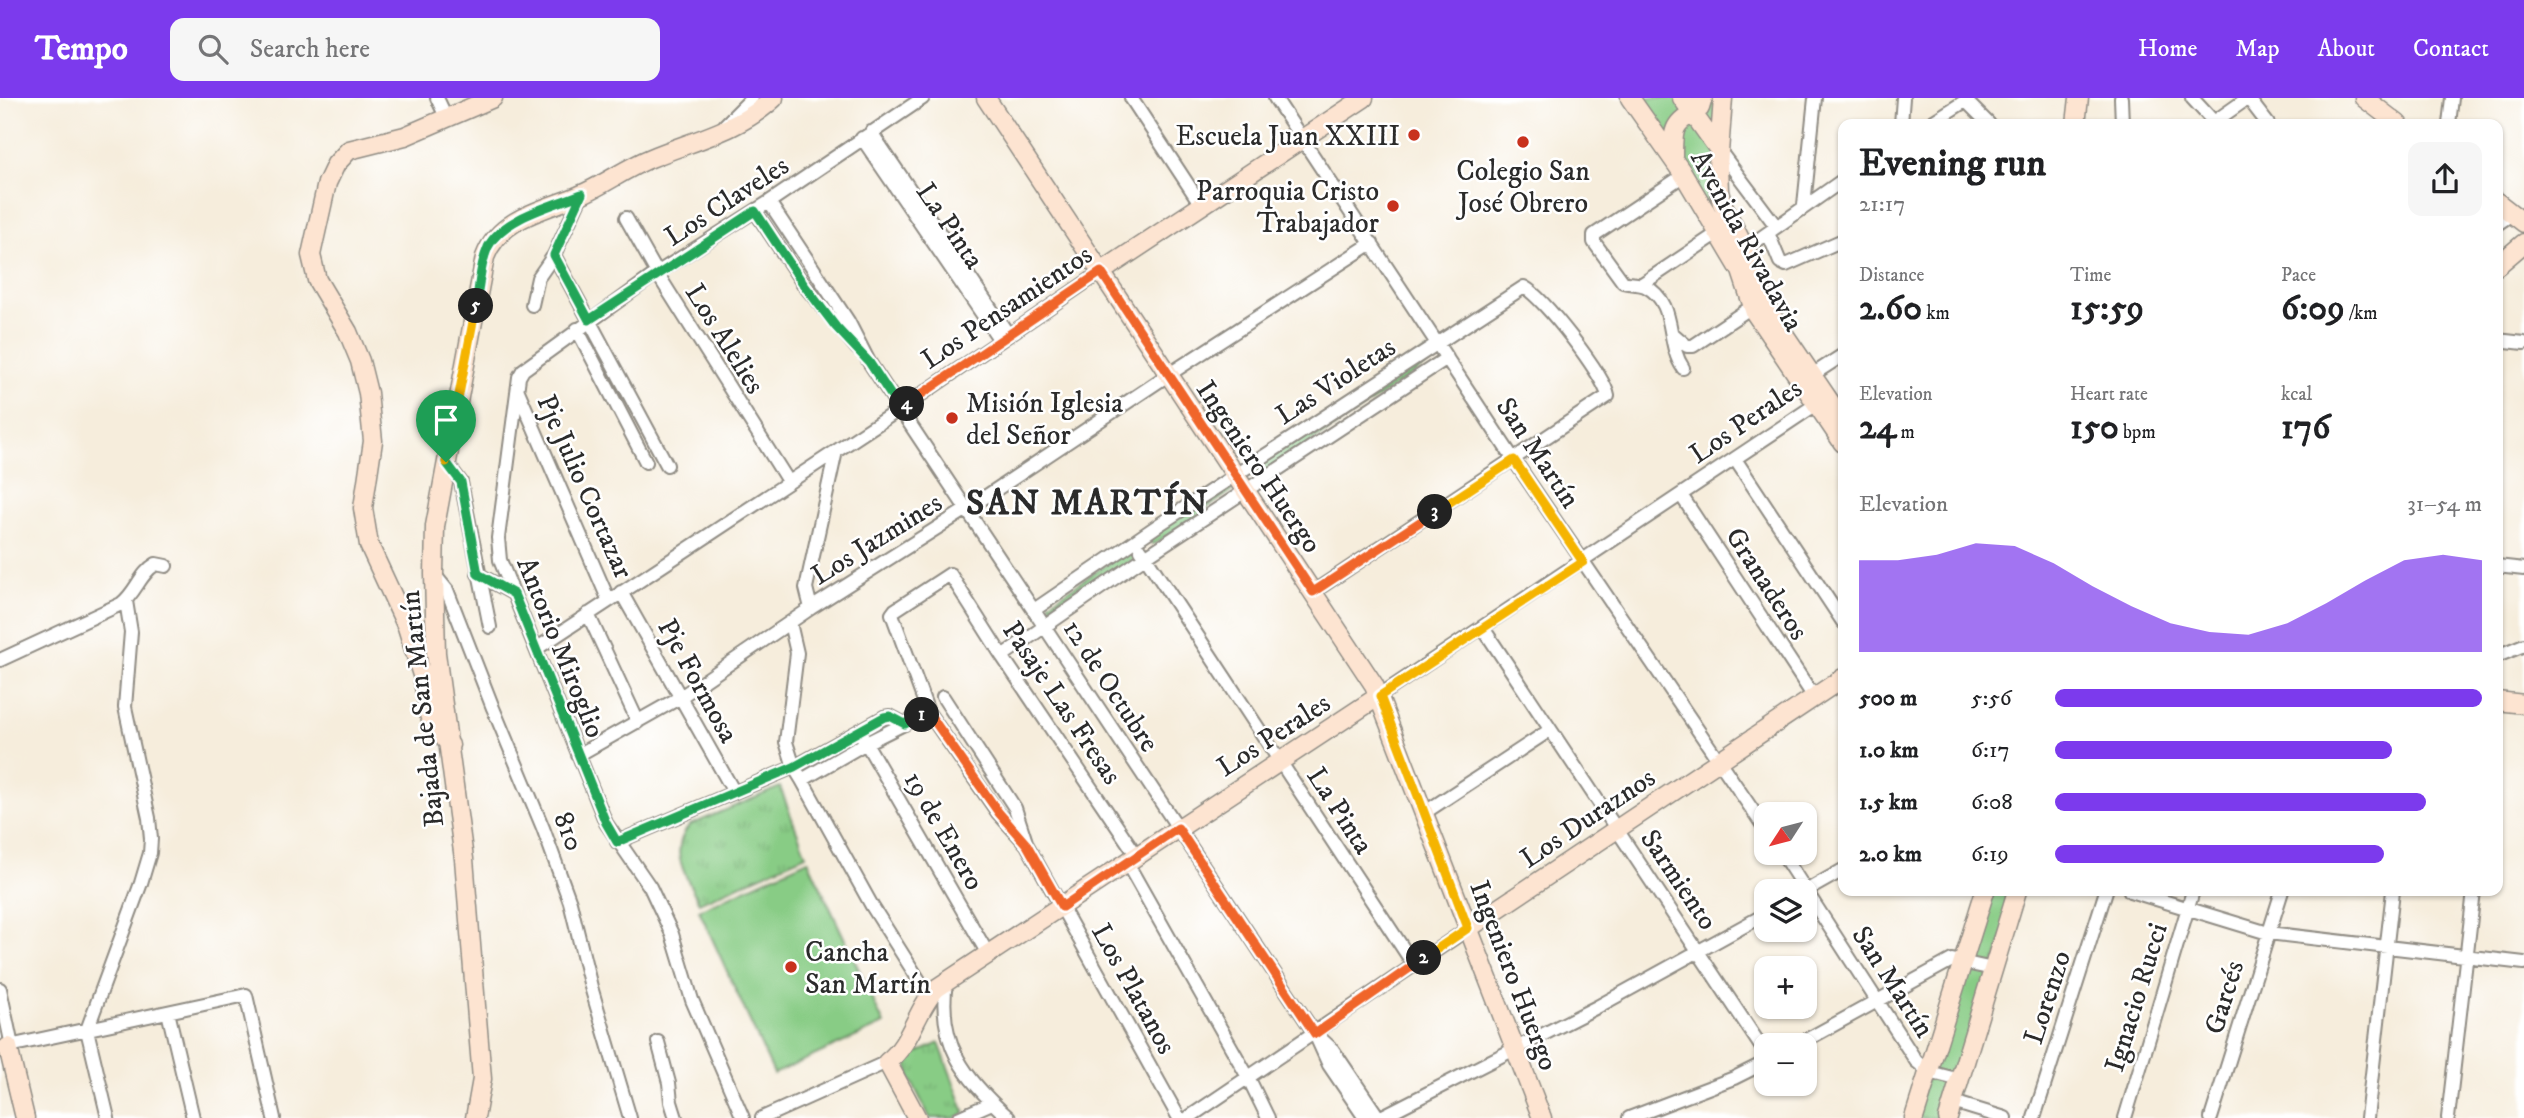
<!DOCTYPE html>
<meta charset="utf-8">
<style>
body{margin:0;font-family:"IM FELL DW Pica",serif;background:#f6f6f6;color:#202124;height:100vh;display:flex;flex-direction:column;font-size:26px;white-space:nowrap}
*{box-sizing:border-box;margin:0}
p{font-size:23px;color:#757577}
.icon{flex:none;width:38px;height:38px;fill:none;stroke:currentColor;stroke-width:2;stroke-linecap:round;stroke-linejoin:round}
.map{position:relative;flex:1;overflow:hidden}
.panel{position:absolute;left:1838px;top:21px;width:665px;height:777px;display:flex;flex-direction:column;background:#fff;border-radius:14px;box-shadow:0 2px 5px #0004}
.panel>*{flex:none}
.needle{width:46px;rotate:234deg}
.fabs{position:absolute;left:1754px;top:704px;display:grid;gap:14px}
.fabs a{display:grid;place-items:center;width:63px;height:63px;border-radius:14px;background:#fff;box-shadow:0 2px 5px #0004;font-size:35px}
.pin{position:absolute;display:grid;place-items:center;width:60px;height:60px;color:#fff;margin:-72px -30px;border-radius:50% 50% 50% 0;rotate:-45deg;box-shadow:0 0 7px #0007}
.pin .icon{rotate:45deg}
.km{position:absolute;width:35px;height:35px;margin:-18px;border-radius:50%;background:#222;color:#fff;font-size:19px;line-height:35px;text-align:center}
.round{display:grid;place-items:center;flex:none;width:74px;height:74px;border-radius:14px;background:#f6f6f6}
.headline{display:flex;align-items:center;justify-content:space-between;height:119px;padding:0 21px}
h1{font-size:38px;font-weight:800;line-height:52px}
.stats{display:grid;grid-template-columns:repeat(3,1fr);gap:10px;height:119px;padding:7px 21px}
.stats div{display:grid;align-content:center}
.stats b{font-size:35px;font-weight:800}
.stats small{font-size:19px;font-weight:400}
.stats p{font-size:19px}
.chart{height:196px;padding:14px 21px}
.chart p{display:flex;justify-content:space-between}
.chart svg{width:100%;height:126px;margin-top:7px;fill:#7c3aed;opacity:.7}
ul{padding:0 21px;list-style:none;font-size:23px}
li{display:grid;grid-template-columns:112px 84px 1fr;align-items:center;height:52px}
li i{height:18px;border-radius:9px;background:#7c3aed}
header{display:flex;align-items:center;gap:42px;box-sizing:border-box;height:98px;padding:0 35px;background:#7c3aed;color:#fff}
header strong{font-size:33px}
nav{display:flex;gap:38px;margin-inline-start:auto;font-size:24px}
.search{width:490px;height:63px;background:#f6f6f6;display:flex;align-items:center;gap:18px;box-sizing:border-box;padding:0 24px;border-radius:14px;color:#757577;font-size:26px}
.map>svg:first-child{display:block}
.grass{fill:#88cc85;stroke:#5a7c58;stroke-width:2}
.park{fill:url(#park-tufts);stroke:#5a7c58;stroke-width:2}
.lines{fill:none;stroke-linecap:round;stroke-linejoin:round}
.street-casing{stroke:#908c84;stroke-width:16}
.secondary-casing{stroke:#908c84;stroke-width:21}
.street{stroke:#fff;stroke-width:12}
.secondary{stroke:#fde4d1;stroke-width:18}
.split-1-casing{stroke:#fff;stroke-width:14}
.split-2-casing{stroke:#fff;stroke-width:14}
.split-3-casing{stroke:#fff;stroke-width:14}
.split-4-casing{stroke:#fff;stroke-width:14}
.split-5-casing{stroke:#fff;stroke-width:14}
.split-6-casing{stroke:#fff;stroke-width:14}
.split-1{stroke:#22a559;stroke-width:9}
.split-2{stroke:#f0652b;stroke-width:9}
.split-3{stroke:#f5b400;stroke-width:9}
.split-4{stroke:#f0652b;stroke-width:9}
.split-5{stroke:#22a559;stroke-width:9}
.split-6{stroke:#f5b400;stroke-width:9}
.poi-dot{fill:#c8321e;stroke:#fff;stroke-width:2.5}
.labels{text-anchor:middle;stroke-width:5;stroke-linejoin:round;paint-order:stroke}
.poi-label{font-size:28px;fill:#2b2b2b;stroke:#fff;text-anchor:end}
.street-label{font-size:28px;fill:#2b2b2b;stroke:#fff}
.district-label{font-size:35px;font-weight:bold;letter-spacing:2px;fill:#2b2b2b;stroke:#fff}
</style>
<header>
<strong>Tempo</strong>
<div class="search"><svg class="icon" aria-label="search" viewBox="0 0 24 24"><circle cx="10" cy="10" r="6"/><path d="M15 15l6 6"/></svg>Search here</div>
<nav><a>Home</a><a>Map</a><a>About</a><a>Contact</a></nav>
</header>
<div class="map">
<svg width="2524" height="1020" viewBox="0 0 2524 1020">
<defs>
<pattern id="park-tufts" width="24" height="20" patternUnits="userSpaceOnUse" patternTransform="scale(1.75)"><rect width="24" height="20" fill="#88cc85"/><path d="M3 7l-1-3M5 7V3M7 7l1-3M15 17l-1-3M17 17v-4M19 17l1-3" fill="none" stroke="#76af73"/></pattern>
</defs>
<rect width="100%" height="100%" fill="#fff"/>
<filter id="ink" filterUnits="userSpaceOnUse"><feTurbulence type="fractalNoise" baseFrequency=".0143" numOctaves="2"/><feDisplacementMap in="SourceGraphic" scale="14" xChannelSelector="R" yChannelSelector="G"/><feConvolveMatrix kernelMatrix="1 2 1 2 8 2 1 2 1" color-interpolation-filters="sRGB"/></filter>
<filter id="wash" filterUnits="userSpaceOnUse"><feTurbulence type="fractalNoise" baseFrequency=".00686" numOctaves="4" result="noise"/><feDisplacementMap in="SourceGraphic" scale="28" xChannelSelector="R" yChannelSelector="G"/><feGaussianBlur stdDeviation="1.57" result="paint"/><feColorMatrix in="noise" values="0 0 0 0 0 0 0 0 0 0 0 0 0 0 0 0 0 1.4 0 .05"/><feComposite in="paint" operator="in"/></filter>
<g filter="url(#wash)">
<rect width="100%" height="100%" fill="#f6eddc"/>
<path class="grass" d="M 1630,0 L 1682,0 L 1692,15 L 1703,0 L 1723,0 L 1718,68 L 1741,173 Z
M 1428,252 L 1434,262 L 1255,382 L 1249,372 Z
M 1227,386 L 1232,393 L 1153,447 L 1147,440 Z
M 1133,449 L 1139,458 L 1054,512 L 1049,505 Z
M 808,762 L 884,926 L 774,976 L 699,812 Z
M 1985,793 L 2017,793 L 1948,1020 L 1914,1020 Z"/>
<path class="park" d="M 780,689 L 806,757 L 699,805 C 686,777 667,754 690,727 Z
M 939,945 L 965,1015 L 954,1020 L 930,1020 L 910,980 L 906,960 Z"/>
</g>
<g filter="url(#ink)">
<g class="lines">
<g class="street-casing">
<path id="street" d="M 437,0 L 447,21
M 1131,0 L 1202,108
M 1275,0 L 1514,362 L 1766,732
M 2121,0 L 2122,26
M 2192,0 L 2214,24
M 2248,0 L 2268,26
M 1966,3 L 1989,26
M 1901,26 L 1903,0
M 1929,26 L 1970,0
M 2211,26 L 2248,0
M 2449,26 L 2452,0
M 725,27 L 752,0
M 871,34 L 1008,236
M 862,40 L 1000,242
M 1719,52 L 1776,128
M 769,104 L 848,223 L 869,264 L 900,311 L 1315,936 L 1329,967 L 1365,1020
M 1804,107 L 1815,0
M 755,113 L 804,187 L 857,250
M 626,120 L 657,175 L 788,383
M 2497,126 L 2512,116
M 1768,135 L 1780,164 L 1786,167 L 1843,142
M 1745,151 L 1843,82
M 554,157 L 667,367
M 1642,186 L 1718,135
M 532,207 L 538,180 L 554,157 L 582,96
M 577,231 L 646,364
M 1672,235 L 1687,248 L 1693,248 L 1753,208
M 2497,242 L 2524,245
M 1683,270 C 1665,244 1678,205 1645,188 C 1638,185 1630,186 1623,184 L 1594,144 L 1594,137 L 1684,77
M 1812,277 L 1843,257
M 518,293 L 609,503
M 1735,361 L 1843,524
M 446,364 L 461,384 L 490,529
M 1681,397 L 1814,599
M 1141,452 L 1414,867
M 2497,468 L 2524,471
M 434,476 L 447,492 L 493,610 L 543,730 L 570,804 L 591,889 L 630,1020
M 478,476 L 514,496
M 621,494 L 734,694
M 811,510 L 806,490 L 836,353
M 1034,512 L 1160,426 L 1524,189 C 1544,200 1604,277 1608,298 L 1313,494
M 588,516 L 638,624
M 790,525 L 797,555 L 786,644 L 794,669 L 884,619 L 890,618 L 905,626
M 1483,530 L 1766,956
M 536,551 L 900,311 L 1101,174
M 1002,558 L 1145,459 L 1447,260
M 2497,558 L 2524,547
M 0,562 L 121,506 C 136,495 140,475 156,466 L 166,468
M 1379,598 L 1821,303
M 943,599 L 1015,710 L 1027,747 L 1179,1020
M 862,638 L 988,856
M 578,657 L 679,600 L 811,510 L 967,411 L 1168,277 L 1372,145
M 802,682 L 872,808 L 929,898
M 1424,715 L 1550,632
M 617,744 L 794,669 L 802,682 L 866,645 L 928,614
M 1027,747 L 998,715 L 928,614 L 892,516 L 895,512 L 950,476 L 1002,558 L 1137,758
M 1781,754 L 1916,963 L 1929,974 L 1960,982
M 1127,765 L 1248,979 L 1268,1020
M 2130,793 L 2268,835 L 2524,865
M 1804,794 L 1843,772
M 946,884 C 937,946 965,981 1009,1020
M 0,891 L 12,948
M 168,914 L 193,1020
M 1319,939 L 1333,952 L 1379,1020
M 658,944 L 669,985 L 671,1004 L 676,1020
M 1797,947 L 1952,862 L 1993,871
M 0,950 L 246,897 L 274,1020
M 1953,1004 L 2005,1020
M 108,1020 L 87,932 L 141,785 L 150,755 L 151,741 L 149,720 L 125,609 L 131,534 L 126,503
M 743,1020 L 692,902 L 672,836 L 650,789 L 606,725 L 500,462 L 498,440 L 519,279 L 523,272 L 657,175 L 769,104 L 923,0
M 762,1020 L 887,964
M 958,1020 L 992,1005
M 1188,1020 L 1469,830
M 1379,1020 L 1597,909 L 1766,816
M 1629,1020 L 1734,980 L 1766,964
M 2034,1020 L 2106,793
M 2125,1020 L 2193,793
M 2211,1020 L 2282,793
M 2367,1020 L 2393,793
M 2448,1020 L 2474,793"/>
</g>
<g class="secondary-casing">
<path id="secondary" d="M 986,0 L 1374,587 L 1542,1020
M 1630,0 L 1684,77 L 1741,173 L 1755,215 L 1843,345
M 1682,0 L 1719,52
M 1723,0 L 1718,68 L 1719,93 L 1722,105 L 1753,167 L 1765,208 L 1843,323
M 2364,0 L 2398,26
M 2076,26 L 2079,0
M 1673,61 C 1673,30 1672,26 1700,10 L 1703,0
M 2497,104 L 2524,125
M 2497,168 L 2524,145
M 1101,174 L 1364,0
M 2497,603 L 2524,606
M 450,647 L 434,628 L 429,617 L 422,577 L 407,529 L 369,447 L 363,410 L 373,343 L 368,295 L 360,263 L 348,234 L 317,182 L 311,157 L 327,85 L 336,66 L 349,52 L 405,38 L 493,0
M 1469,830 L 1843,580
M 8,949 L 25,1020
M 475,1020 L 482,981 L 464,761 L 436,555 L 434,476 L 435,428 L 485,159 C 500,119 545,112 580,97 C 604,87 626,70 651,60 C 694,42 739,33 774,0
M 917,1020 L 887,964 C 911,947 916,911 937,890 L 1379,598
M 1914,1020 L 1985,793
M 1948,1020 L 2017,793"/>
</g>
<use href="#street" class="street"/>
<use href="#secondary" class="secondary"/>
</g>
</g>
<g class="lines" filter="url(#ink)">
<g class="split-1-casing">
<path id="split-1" d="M 446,364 L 461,384 L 478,476 L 514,496 L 606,725 L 617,744 L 794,669 L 884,619 L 890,618 L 905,626 L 922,617"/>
</g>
<g class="split-2-casing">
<path id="split-2" d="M 922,617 L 928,614 L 999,715 L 1027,747 L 1062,809 L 1178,730 L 1315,936 L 1424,860"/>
</g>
<g class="split-3-casing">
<path id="split-3" d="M 1424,860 L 1468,830 L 1380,598 L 1583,464 L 1514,362 L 1435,414"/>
</g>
<g class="split-4-casing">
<path id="split-4" d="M 907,306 L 1101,174 L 1313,494 L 1435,414"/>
</g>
<g class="split-5-casing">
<path id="split-5" d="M 476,208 C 479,189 480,167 488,149 C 502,120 554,107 582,96 L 554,157 L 589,222 L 755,113 L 804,187 L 836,229 L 869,264 L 900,311 L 907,306"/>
</g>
<g class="split-6-casing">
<path id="split-6" d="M 446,364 L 476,208"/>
</g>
<use href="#split-1" class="split-1"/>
<use href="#split-2" class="split-2"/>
<use href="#split-3" class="split-3"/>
<use href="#split-4" class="split-4"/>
<use href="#split-5" class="split-5"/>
<use href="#split-6" class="split-6"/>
</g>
<g class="poi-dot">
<circle cx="1414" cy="37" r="7"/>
<circle cx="1523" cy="44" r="7"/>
<circle cx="1393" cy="108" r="7"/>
<circle cx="952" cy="320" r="7"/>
<circle cx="791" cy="869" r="7"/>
</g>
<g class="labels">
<g class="poi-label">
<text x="1400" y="47">Escuela Juan XXIII</text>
<text x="1523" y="82" text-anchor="middle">Colegio San<tspan x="1523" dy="32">José Obrero</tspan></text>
<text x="1379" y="102">Parroquia Cristo<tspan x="1379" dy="32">Trabajador</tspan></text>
<text x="966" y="314" text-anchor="start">Misión Iglesia<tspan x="966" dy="32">del Señor</tspan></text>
<text x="805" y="863" text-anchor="start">Cancha<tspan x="805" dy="32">San Martín</tspan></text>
</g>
<g class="street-label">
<text transform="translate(726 102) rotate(-33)" y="10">Los Claveles</text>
<text transform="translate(951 127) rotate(56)" y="10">La Pinta</text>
<text transform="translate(1748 142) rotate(61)" y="10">Avenida Rivadavia</text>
<text transform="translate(1006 208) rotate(-34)" y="10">Los Pensamientos</text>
<text transform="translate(726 240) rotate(58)" y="10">Los Alelies</text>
<text transform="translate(1335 282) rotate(-33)" y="10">Las Violetas</text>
<text transform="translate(1745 322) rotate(-34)" y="10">Los Perales</text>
<text transform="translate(1539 354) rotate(56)" y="10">San Martín</text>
<text transform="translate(1260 368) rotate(56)" y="10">Ingeniero Huergo</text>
<text transform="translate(586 388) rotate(66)" y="10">Pje Julio Cortazar</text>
<text transform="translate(876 440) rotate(-32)" y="10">Los Jazmines</text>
<text transform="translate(1768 485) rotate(57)" y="10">Granaderos</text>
<text transform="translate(562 549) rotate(68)" y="10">Antorio Miroglio</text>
<text transform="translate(699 582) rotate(61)" y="10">Pje Formosa</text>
<text transform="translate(1112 587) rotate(57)" y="10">12 de Octubre</text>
<text transform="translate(1063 604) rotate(56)" y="10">Pasaje Las Fresas</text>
<text transform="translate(421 611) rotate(-96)" y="10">Bajada de San Martín</text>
<text transform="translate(1273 636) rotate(-33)" y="10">Los Perales</text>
<text transform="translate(1341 712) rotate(57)" y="10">La Pinta</text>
<text transform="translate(1587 719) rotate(-34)" y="10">Los Duraznos</text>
<text transform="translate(945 732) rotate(60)" y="10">19 de Enero</text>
<text transform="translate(570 733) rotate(69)" y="10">810</text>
<text transform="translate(1680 781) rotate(56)" y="10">Sarmiento</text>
<text transform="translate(1515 877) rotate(69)" y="10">Ingeniero Huergo</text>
<text transform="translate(1894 883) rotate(57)" y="10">San Martín</text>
<text transform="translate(1135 890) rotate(61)" y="10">Los Platanos</text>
<text transform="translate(2046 899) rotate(-72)" y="10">Lorenzo</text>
<text transform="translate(2135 899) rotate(-73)" y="10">Ignacio Rucci</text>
<text transform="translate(2223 899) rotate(-73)" y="10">Garcés</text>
</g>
<g class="district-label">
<text x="1088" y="416">SAN MARTÍN</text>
</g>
</g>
</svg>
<div class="fabs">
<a><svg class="needle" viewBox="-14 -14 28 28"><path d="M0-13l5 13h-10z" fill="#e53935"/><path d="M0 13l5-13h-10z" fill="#757577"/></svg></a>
<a><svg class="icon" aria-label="layers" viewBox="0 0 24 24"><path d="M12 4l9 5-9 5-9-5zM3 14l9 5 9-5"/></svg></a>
<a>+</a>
<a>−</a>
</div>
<div class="pin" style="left:446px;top:364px;background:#1e9e55"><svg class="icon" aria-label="arrive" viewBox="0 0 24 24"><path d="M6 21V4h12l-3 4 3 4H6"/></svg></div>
<b class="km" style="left:922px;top:617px">1</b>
<b class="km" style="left:1424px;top:860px">2</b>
<b class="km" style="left:1435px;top:414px">3</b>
<b class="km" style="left:907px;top:306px">4</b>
<b class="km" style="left:476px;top:208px">5</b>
<section class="panel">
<div class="headline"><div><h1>Evening run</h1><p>21:17</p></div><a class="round"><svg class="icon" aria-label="share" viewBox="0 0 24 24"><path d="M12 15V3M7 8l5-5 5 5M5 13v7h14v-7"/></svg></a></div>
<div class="stats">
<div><p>Distance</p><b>2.60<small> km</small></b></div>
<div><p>Time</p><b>15:59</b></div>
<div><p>Pace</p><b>6:09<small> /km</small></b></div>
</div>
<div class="stats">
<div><p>Elevation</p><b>24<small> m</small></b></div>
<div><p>Heart rate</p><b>150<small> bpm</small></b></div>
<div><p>kcal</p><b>176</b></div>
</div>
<div class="chart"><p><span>Elevation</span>31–54 m</p>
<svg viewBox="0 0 160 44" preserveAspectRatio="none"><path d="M0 44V12L10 12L20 10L30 6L40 7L50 13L60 21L70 28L80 34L90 37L100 38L110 34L120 27L130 19L140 12L150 10L160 12V44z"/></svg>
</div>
<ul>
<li><b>500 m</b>5:56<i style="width:100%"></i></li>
<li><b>1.0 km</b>6:17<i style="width:79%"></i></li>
<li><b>1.5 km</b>6:08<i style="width:87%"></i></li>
<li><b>2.0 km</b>6:19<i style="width:77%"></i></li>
</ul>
</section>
</div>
